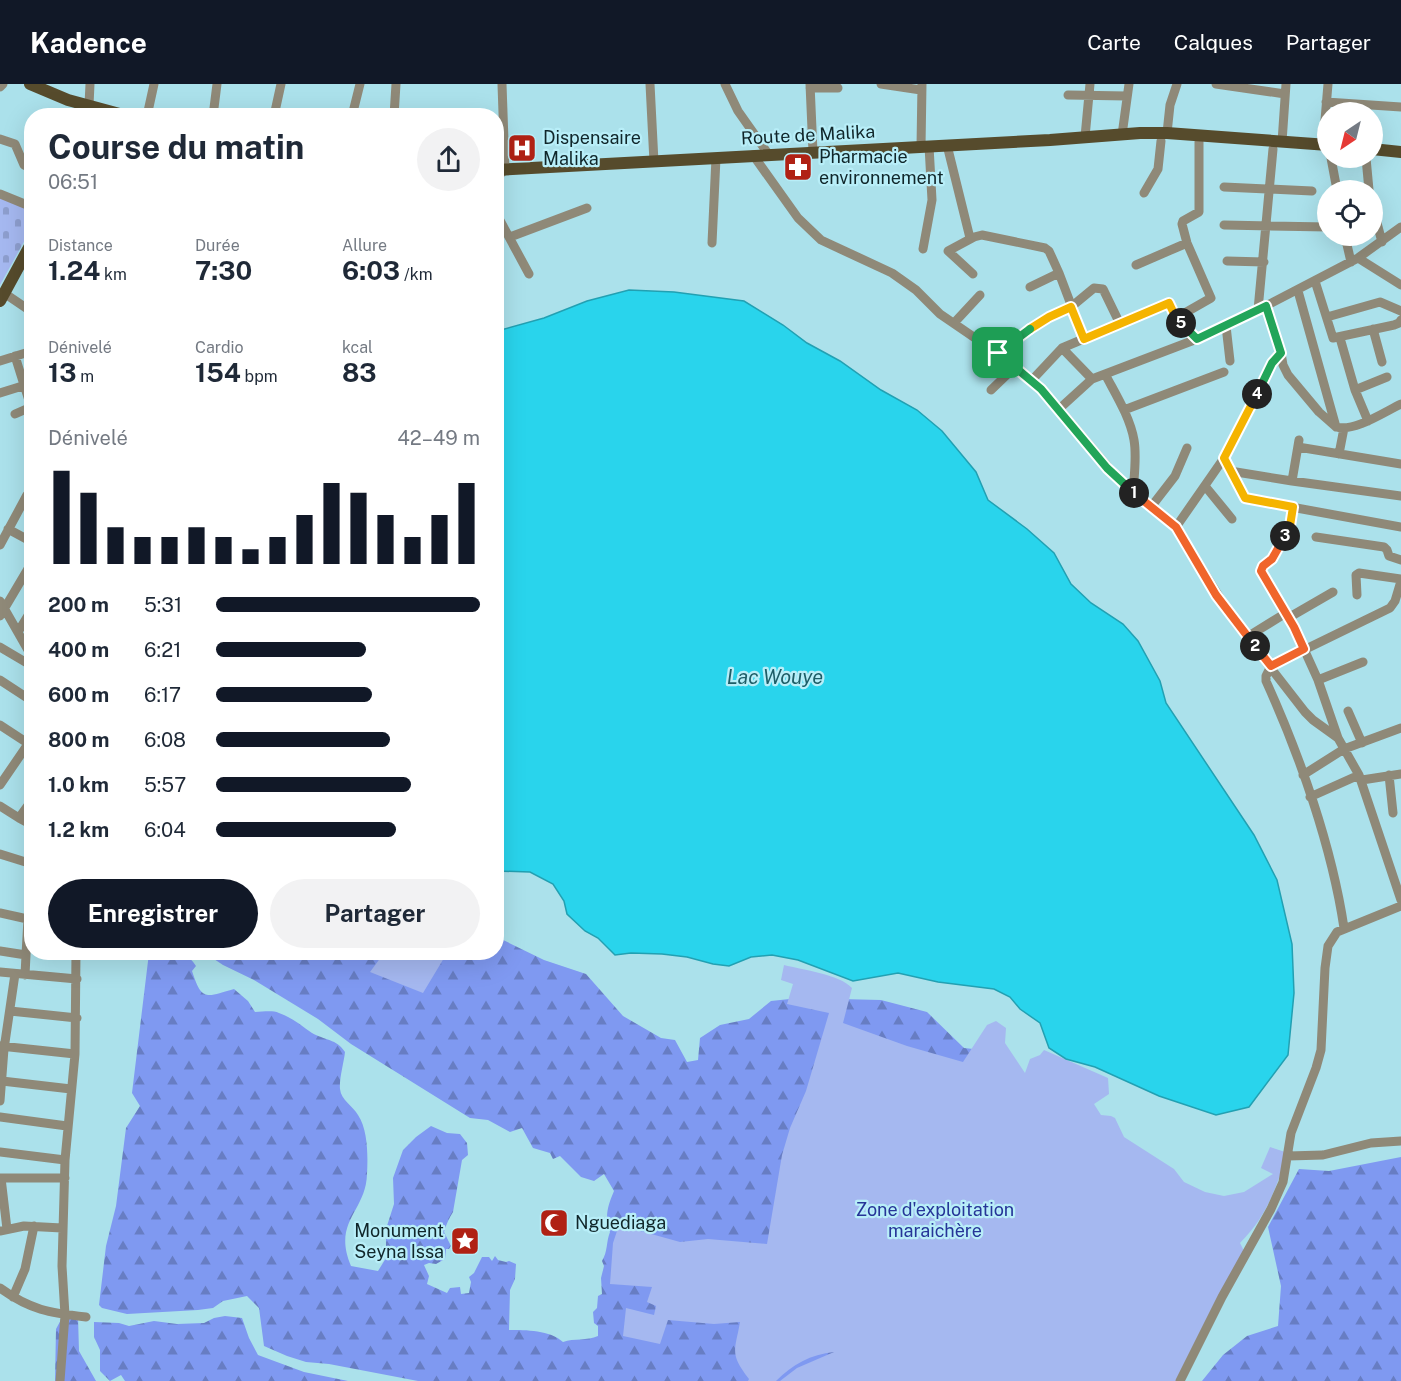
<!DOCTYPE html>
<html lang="fr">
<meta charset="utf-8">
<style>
body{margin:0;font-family:"Public Sans",sans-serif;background:#f2f2f3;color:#1f2937;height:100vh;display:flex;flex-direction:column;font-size:22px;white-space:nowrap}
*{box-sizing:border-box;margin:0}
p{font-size:20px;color:#747a83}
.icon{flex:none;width:33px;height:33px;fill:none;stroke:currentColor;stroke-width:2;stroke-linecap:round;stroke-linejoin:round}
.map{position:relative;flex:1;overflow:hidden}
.side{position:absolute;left:24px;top:24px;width:480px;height:852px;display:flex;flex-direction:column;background:#fff;border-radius:24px;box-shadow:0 6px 24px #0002}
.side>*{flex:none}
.needle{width:39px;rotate:215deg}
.controls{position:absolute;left:1317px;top:18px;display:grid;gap:12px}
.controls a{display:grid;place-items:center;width:66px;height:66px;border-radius:50%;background:#fff;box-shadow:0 6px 24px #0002;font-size:30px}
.pin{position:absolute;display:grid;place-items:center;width:51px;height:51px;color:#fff;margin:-26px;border-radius:12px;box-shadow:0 3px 9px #0006}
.km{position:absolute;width:30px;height:30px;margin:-15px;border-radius:50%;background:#222;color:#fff;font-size:16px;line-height:30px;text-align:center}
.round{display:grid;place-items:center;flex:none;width:63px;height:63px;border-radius:32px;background:#f2f2f3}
.summary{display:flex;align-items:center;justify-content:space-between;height:102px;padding:0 24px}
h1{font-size:33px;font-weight:700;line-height:45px}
.figures{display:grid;grid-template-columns:repeat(3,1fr);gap:9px;height:102px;padding:6px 24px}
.figures div{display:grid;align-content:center}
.figures b{font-size:26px;font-weight:700}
.figures small{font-size:16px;font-weight:400}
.figures p{font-size:16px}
.chart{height:168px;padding:12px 24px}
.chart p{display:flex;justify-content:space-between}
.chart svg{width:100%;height:108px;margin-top:6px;stroke:#111827;stroke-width:6}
.primary-button{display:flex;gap:12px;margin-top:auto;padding:12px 24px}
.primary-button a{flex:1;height:69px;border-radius:36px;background:#111827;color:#fff;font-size:24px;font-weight:700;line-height:69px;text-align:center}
.primary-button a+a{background:#f2f2f3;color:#1f2937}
ul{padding:0 24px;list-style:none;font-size:20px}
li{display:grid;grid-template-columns:96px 72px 1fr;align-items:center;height:45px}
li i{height:15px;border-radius:8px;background:#111827}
header{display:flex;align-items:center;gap:36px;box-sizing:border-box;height:84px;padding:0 30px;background:#111827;color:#fff}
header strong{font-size:28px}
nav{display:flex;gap:33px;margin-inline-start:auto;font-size:21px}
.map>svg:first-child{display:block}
.forest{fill:url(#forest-firs)}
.cemetery{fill:url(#cemetery-stones)}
.garden{fill:#a5b8f0}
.water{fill:#29d4ec;stroke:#22a0b2;stroke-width:1.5}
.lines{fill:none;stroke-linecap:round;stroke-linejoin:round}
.minor{stroke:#8f8978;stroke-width:9}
.major{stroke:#564b2c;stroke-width:12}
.split-1-casing{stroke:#fff;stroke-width:12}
.split-2-casing{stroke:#fff;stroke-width:12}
.split-3-casing{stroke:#fff;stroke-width:12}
.split-4-casing{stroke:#fff;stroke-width:12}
.split-5-casing{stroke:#fff;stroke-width:12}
.split-6-casing{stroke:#fff;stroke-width:12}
.split-7-casing{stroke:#fff;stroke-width:12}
.split-1{stroke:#22a559;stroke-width:8}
.split-2{stroke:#f0652b;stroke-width:8}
.split-3{stroke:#f0652b;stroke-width:8}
.split-4{stroke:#f5b400;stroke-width:8}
.split-5{stroke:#22a559;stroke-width:8}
.split-6{stroke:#f5b400;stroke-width:8}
.split-7{stroke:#22a559;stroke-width:8}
.labels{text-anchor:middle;stroke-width:4.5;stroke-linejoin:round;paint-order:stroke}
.street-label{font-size:18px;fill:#10262a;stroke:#b8eef8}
.poi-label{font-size:18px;fill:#10262a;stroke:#b8eef8;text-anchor:start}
.park-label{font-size:18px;fill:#263598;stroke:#b8eef8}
.water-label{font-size:20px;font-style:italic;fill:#1d5d67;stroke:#b8eef8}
</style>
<header>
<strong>Kadence</strong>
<nav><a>Carte</a><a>Calques</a><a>Partager</a></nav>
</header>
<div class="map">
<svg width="1401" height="1297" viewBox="0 0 1401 1297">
<defs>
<pattern id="forest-firs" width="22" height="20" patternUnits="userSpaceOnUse" patternTransform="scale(1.5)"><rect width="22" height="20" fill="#7f99f1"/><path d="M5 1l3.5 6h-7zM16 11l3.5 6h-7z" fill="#677dc3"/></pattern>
<pattern id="cemetery-stones" width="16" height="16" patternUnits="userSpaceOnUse" patternTransform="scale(1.5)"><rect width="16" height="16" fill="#a5b8f0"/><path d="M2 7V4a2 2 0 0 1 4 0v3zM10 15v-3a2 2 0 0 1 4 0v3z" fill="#8d9ece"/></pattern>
</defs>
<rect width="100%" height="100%" fill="#abe1eb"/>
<path class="forest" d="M 497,853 L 544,876 L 586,890 L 623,932 L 661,954 L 675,956 L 687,978 L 698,976 L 700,954 L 720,941 L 749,935 L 771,917 L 799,914 L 881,916 L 927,928 L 964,964 L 992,967 L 938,1297 L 418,1297 L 329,1280 L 306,1278 L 287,1272 L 264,1262 L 259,1224 L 247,1212 L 223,1217 L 213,1224 L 198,1226 L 127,1230 L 102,1224 L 99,1221 L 106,1162 L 116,1122 L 126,1044 L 140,1022 L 132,1009 L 149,869 C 169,869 184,863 196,882 L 192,887 C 202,918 206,913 234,905 L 248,917 L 255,928 C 263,928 272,926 279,929 C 291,933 302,942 312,949 C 324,956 337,955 345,968 C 344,978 339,995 340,1005 C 341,1016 353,1022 358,1031 C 368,1046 368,1072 367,1090 C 366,1128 332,1137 351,1182 L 378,1187 L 386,1174 L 386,1145 L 394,1120 L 393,1094 L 403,1066 L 416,1053 L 431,1042 L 447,1049 L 460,1050 L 467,1059 L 468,1071 L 462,1076 L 453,1128 C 449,1134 446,1141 444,1148 L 451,1162 L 449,1165 L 446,1165 L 445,1175 L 436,1180 L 429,1179 L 424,1181 L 429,1192 L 427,1200 L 447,1209 L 450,1204 L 460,1203 L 461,1210 L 469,1209 L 471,1198 L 469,1193 L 474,1189 L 482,1173 L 489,1173 L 492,1177 L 495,1172 L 498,1176 L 506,1178 L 509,1177 L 516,1180 L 515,1195 L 510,1206 L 509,1246 C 526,1246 550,1246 563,1258 C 574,1254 587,1257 598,1252 L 598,1242 L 594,1239 L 593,1228 L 597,1224 L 598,1212 L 602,1210 L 601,1194 L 604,1182 L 602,1177 C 608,1167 606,1158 610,1148 C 604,1133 608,1121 614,1107 L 604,1090 L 594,1097 L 581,1093 L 560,1072 L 553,1075 L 550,1069 L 533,1064 L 522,1044 L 510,1048 L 488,1036 L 470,1034 L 351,960 L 318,935 L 254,896 L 223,881 L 205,869 L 496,868 Z
M 1401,1073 L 1401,1297 L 1202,1297 L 1223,1271 L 1247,1252 L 1278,1242 L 1281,1202 L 1268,1143 L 1299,1085 L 1329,1087 Z
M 63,1232 L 78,1233 L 79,1267 L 96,1297 L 55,1297 L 56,1245 Z
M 225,1232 L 242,1234 L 249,1254 L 258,1271 L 304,1288 L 348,1297 L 125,1297 L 121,1291 L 110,1297 L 100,1287 L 100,1266 L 94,1253 L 94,1238 L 119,1239 L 129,1242 L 154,1237 L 177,1240 L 204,1239 L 214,1234 Z"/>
<path class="cemetery" d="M 0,113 L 32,127 L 31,145 L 0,201 Z"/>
<path class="garden" d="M 384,869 L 384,868 L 447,869 L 423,909 L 370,888 Z
M 784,881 C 803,886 839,890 852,904 L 843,939 L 907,962 L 963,978 L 987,941 L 996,937 L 1006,944 L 1005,959 L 1025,989 L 1030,975 L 1040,971 L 1044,966 L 1108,994 L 1109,1010 L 1094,1020 L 1101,1031 L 1111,1032 L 1115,1034 L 1124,1053 L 1174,1085 L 1184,1098 L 1205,1108 L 1224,1112 L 1244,1108 L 1273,1090 L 1261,1084 L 1270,1063 L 1288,1069 C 1275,1105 1268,1131 1240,1159 L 1244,1167 L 1177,1297 L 780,1297 L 797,1284 L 834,1268 C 811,1270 792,1281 776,1297 L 748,1297 L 749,1295 C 729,1269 735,1267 740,1238 L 714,1240 L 668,1236 L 660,1260 L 623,1252 L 626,1224 L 654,1231 L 656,1222 L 647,1218 L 652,1203 L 610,1200 L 613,1159 L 619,1141 L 680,1158 L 708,1155 L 767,1160 L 782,1071 L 790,1044 L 806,1007 L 829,929 L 787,920 L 793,900 L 781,896 Z"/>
<path class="water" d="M 629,206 L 674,208 L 744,217 L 783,241 L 807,259 L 840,277 L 881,306 L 917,326 L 942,347 L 976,388 L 988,416 L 1027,445 L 1054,469 L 1071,500 L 1091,519 L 1123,540 L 1138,557 L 1160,597 L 1166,619 L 1254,751 L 1277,796 L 1292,860 L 1294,909 L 1288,971 L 1249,1023 L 1216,1031 L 1159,1012 L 1095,983 L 1066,975 L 1049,964 L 1040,939 L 1020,925 L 1010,913 L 994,905 L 938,898 L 898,889 L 853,897 L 798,876 L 772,871 L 751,873 L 729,882 L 713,880 L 687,873 L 662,870 L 631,869 L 615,871 L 598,854 L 585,847 L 567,830 L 564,817 L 553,800 L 530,788 L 497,787 L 497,247 L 544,234 L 587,217 Z"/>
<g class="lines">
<path class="minor" d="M 650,0 L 654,78
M 725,0 L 738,27 L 769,71
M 810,0 L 813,68
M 881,0 L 921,6
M 1216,0 L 1285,10
M 0,3 L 3,0
M 810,4 L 838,4
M 1068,11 L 1127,12
M 1326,18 L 1401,23
M 89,21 L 90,0
M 353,28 L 360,0
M 147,32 L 154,0
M 213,32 L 217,0
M 274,32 L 281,0
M 394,32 L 396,0
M 1167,49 L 1170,21 L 1177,0
M 1122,51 L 1129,0
M 1085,53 L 1090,0
M 0,55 L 15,60 L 24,81 L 32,85
M 1282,58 L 1286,0
M 1323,60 L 1328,0
M 947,61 L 970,154
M 921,63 L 922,0
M 753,71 L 798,134 L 821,156 L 892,189 L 916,206 L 940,230 L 997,269 L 1032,296 L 1059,325 L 1118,395 L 1176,443 L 1235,538 L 1305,628 L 1313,636 L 1338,654 L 1359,691 L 1401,816
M 1331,74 L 1337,106
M 1366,74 L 1369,106
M 496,94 L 505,86 L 502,0
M 1224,103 L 1312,107
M 1144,109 L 1158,85 L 1161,57
M 0,110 L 32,123
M 1372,120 L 1382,158
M 496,129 L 529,190
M 1224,141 L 1328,143
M 1345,152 L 1351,178
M 510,153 L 587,124
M 712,159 L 716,74
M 923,165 L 932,116 L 929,62
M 1358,174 L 1401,201
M 1227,177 L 1264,178
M 1136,181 L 1187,159
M 1059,189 L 1084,255
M 973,190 L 948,167 L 974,153 L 982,151 L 1045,164 L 1049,167 L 1059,189 L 1030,203
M 1315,197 L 1333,254 L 1394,241 L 1399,239 L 1401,236
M 1298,207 L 1336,343
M 4,209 L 32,228
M 1266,222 L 1281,269 L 1283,281 L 1288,291 L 1319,328 L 1336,343 C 1355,348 1384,328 1401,320
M 1258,226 L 1273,65
M 1327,233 L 1380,218 L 1401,227
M 1176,234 L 1211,214 L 1187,159 L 1182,140 L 1183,137 L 1199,128 L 1199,58
M 954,239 L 980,211
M 1226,242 L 1230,277
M 1373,245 L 1382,278
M 1340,254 L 1355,306 L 1368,337
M 1062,264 L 1092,295
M 997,269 L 1035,241 L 1071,223 L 1094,204 L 1103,205 L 1120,240
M 15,272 L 31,323 L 15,330
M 0,277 L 32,267
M 1105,290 C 1116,311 1130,333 1134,356 C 1137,373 1134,392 1133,409
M 1032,296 L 1062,264 L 1169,219 L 1176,234 L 1197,255
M 991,306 L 1015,283
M 1355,306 L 1387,293
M 0,309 L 32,299
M 1059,325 L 1092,295 L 1197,255 L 1258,226 L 1358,174 L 1401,143
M 1124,326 L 1224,288
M 1298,363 L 1401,380
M 1339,370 L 1344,344
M 1224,374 L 1244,413 L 1247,415 L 1401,443
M 1230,387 L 1292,397 L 1401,412
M 1292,397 L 1299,356
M 1205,402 L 1232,435
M 1151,423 L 1175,392 L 1187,364
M 1293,423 C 1290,441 1284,463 1270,477 C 1266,481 1263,481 1261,487 L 1294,543 L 1318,596 L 1338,654
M 1176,443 L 1224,374 L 1270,282 L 1281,269
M 8,445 L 32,458
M 1316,453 L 1384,463 L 1387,466 L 1389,472 L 1401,476
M 0,461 L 27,411 L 32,413
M 1357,511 L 1356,491 L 1359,489 L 1401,495
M 0,517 L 32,573
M 0,532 L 32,478
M 1288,534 L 1333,508
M 18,548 L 32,525
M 1247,553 L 1286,529
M 0,563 L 32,582
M 0,596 L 32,617
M 1318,596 L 1363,578
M 1348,627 L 1362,659
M 0,641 L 32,662
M 1303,691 L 1344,665 L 1401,644
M 1389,691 L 1393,729
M 1362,696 L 1401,690
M 0,701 L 28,660
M 1310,713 L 1359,691
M 0,722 L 19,734 L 32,716
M 19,734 L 32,741
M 0,770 L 32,780
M 0,829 L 32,836
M 1344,844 C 1332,763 1300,672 1266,597 L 1266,592 L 1271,582 L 1390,524 L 1395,517 L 1401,497
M 0,867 L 26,871 L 25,891
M 26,871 L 28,835 L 32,810
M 0,888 L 77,895
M 10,927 L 77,934
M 0,962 L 75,970
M 2,997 L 71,1005
M 0,1017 L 4,965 L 15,890
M 0,1033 L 67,1042
M 0,1068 L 65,1076
M 1288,1072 L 1323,1071 L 1371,1059 L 1401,1057
M 7,1145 L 1,1094 L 65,1094
M 0,1147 L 24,1142 L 62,1144
M 0,1204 C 30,1226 50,1229 86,1233
M 13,1213 L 25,1185 L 34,1142
M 60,1297 L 65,1231 L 62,1182 L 65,1076 L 75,970 L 76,868
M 1180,1297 L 1222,1213 L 1271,1125 L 1283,1098 L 1291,1049 L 1316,984 L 1321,966 L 1325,884 L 1328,862 L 1337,848 L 1401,822"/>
<path class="major" d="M 30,0 L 68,16 L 127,32
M 1372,65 L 1401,68
M 496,86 L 1050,56 L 1140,49 L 1167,49 L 1328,61
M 0,217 L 32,158"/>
</g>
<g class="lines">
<g class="split-1-casing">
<path id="split-1" d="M 998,269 L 1041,305 L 1107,384 L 1134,409"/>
</g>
<g class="split-2-casing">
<path id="split-2" d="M 1134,409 L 1176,443 L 1216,511 L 1255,562"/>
</g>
<g class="split-3-casing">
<path id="split-3" d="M 1255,562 L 1271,582 L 1304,565 L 1294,543 L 1261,487 L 1263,482 L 1272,475 L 1285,452"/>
</g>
<g class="split-4-casing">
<path id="split-4" d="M 1257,310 L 1224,374 L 1245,414 L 1293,423 L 1290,442 L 1285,452"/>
</g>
<g class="split-5-casing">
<path id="split-5" d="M 1181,239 L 1197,255 L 1266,222 L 1281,269 L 1272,279 L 1257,310"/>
</g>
<g class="split-6-casing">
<path id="split-6" d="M 1030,245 L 1049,233 L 1071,223 L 1084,255 L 1169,219 L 1176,234 L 1181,239"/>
</g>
<g class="split-7-casing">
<path id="split-7" d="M 998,269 L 1030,245"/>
</g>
<use href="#split-1" class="split-1"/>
<use href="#split-2" class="split-2"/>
<use href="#split-3" class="split-3"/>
<use href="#split-4" class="split-4"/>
<use href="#split-5" class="split-5"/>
<use href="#split-6" class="split-6"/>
<use href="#split-7" class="split-7"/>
</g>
<defs>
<g id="hospital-square" transform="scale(1.5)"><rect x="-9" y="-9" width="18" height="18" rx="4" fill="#b02114" stroke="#b8eef8"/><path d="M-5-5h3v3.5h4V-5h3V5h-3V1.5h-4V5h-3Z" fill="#fff"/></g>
<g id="pharmacy-square" transform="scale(1.5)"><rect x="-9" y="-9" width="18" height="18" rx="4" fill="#b02114" stroke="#b8eef8"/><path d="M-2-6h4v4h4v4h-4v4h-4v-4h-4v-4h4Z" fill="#fff"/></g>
<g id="mosque-square" transform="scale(1.5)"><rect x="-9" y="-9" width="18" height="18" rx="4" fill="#b02114" stroke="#b8eef8"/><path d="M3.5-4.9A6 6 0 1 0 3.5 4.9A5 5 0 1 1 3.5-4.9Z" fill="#fff"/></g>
<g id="sight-square" transform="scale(1.5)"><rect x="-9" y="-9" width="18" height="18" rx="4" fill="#b02114" stroke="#b8eef8"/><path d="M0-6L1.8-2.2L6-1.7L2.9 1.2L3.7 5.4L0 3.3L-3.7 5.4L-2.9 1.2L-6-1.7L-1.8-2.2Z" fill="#fff"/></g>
</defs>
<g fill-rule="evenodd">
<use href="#hospital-square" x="522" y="64"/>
<use href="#pharmacy-square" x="798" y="83"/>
<use href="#mosque-square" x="554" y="1139"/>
<use href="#sight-square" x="465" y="1157"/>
</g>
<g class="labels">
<g class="street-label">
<text transform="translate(808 51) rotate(-3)" y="6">Route de Malika</text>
</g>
<g class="poi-label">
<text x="543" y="60">Dispensaire<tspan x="543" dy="21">Malika</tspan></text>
<text x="819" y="79">Pharmacie<tspan x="819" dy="21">environnement</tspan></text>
<text x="575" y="1145">Nguediaga</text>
<text x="444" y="1153" text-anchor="end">Monument<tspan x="444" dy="21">Seyna Issa</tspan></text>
</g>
<g class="park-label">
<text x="935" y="1132">Zone d'exploitation<tspan x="935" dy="21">maraichère</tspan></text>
</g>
<g class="water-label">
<text x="775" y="600">Lac Wouye</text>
</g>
</g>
</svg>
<div class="controls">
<a><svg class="needle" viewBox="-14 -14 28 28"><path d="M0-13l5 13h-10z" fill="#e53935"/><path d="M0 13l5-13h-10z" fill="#747a83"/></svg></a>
<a><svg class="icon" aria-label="locate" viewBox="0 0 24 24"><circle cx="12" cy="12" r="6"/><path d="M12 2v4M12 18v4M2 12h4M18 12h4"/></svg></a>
</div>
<div class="pin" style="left:998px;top:269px;background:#1e9e55"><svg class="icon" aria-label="arrive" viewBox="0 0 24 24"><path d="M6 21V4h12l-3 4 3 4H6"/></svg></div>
<b class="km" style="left:1134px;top:409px">1</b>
<b class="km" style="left:1255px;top:562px">2</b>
<b class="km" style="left:1285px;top:452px">3</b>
<b class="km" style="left:1257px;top:310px">4</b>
<b class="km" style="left:1181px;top:239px">5</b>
<section class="side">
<div class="summary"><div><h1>Course du matin</h1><p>06:51</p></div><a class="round"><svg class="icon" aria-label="share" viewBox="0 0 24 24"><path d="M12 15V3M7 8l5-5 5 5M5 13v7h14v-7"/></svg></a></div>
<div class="figures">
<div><p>Distance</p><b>1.24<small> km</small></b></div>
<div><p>Durée</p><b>7:30</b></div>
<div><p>Allure</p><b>6:03<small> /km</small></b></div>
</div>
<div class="figures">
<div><p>Dénivelé</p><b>13<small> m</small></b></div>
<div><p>Cardio</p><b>154<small> bpm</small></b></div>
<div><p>kcal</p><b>83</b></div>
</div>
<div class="chart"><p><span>Dénivelé</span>42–49 m</p>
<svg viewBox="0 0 160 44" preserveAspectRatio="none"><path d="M5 44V6M15 44V15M25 44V29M35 44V33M45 44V33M55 44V29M65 44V33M75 44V38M85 44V33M95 44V24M105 44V11M115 44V15M125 44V24M135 44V33M145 44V24M155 44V11"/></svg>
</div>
<ul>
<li><b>200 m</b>5:31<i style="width:100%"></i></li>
<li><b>400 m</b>6:21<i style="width:57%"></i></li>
<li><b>600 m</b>6:17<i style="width:59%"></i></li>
<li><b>800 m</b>6:08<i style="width:66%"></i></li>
<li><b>1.0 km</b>5:57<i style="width:74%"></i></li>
<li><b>1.2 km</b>6:04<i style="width:68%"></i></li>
</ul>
<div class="primary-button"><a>Enregistrer</a><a>Partager</a></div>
</section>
</div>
